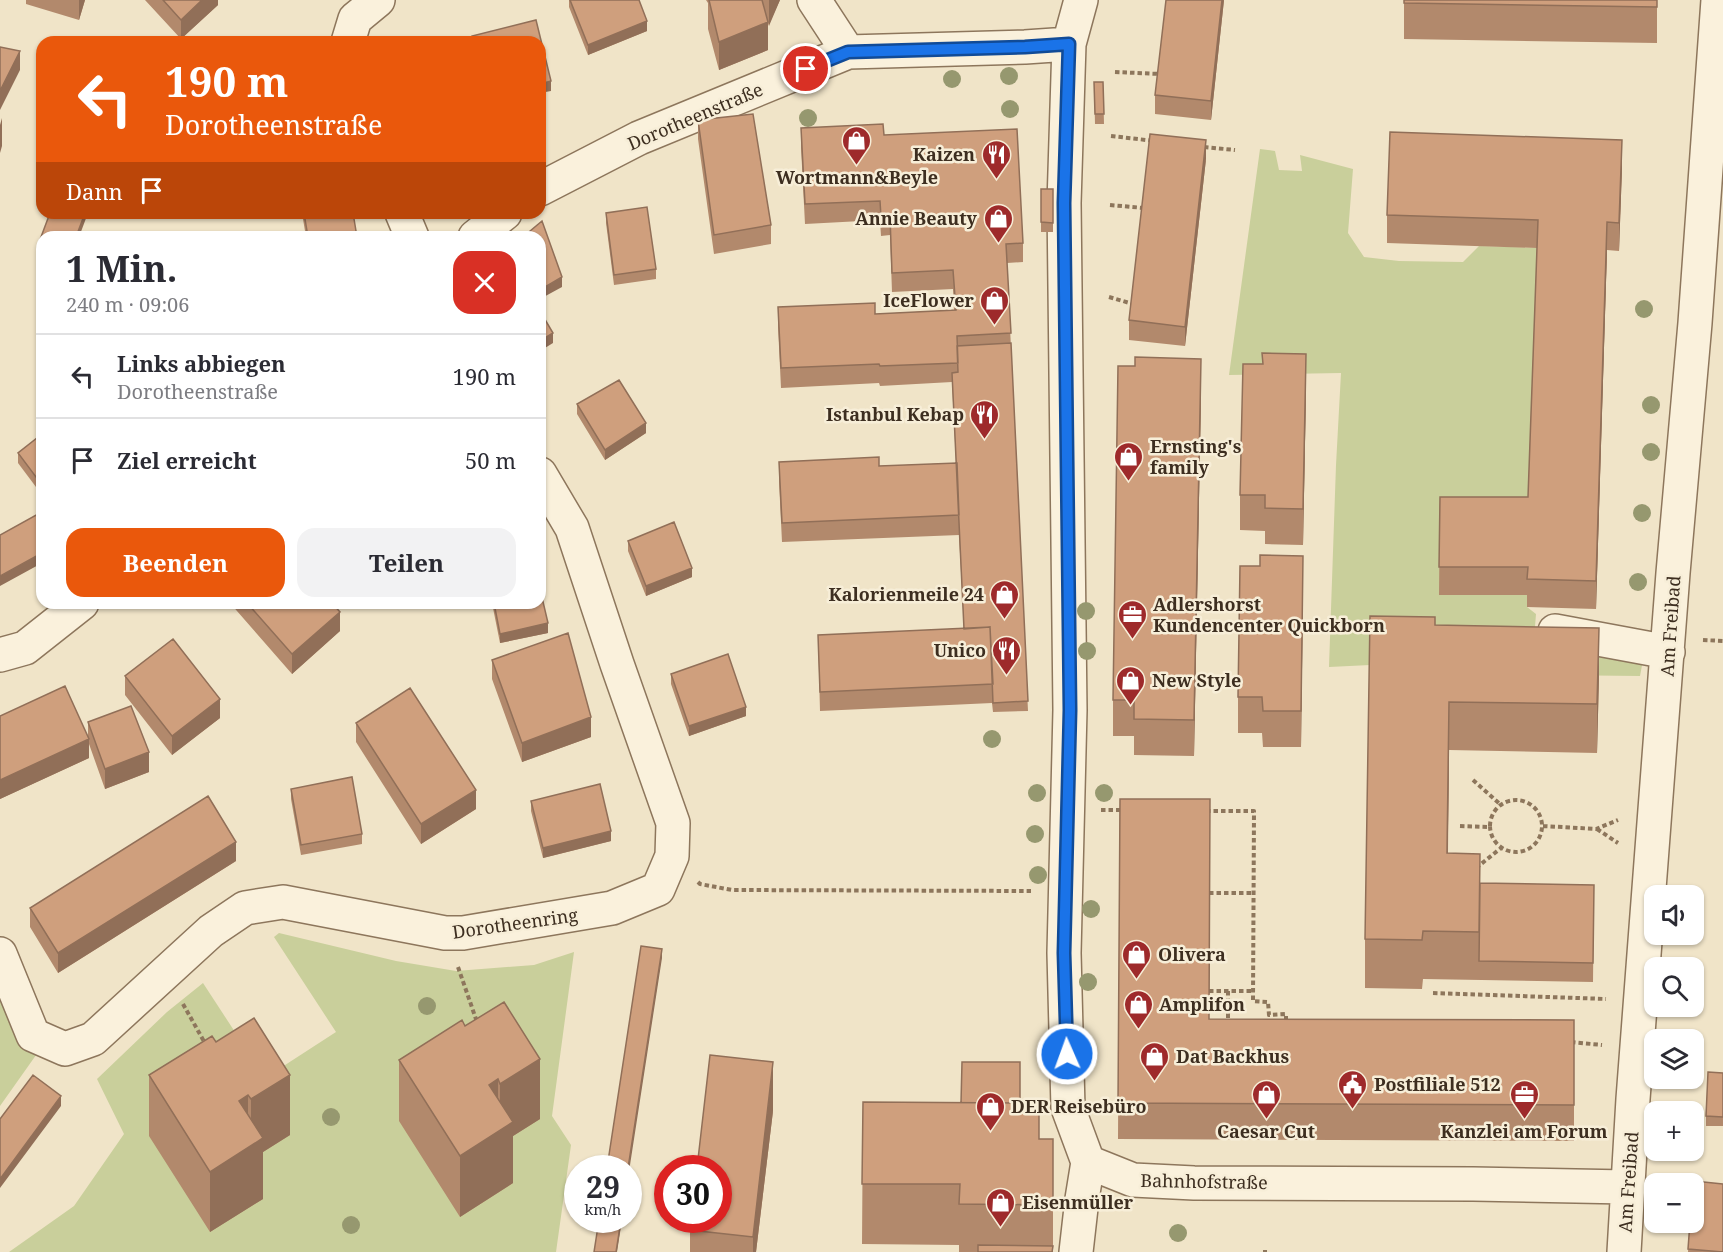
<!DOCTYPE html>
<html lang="de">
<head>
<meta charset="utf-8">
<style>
	:root { --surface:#fff; --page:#f2f2f3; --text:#2b2b33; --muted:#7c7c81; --line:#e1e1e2; --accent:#ea580c }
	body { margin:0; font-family:"Noto Serif",serif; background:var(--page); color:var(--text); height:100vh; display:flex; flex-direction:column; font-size:22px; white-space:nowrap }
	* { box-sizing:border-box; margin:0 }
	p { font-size:20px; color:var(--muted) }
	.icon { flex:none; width:33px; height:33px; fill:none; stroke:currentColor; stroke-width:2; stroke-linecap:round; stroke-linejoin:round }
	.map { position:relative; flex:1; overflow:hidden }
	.panel { position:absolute; left:36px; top:231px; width:510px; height:378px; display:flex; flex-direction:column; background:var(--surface); border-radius:18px; box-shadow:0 2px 4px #0004 }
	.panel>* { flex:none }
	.top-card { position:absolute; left:36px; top:36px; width:510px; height:183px; border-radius:18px; box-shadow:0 2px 4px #0004; background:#ea580c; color:#fff; overflow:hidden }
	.fabs { position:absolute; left:1644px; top:885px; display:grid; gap:12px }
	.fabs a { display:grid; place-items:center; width:60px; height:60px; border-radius:12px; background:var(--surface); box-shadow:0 2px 4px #0004; font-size:30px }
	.speed { position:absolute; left:564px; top:1155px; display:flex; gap:12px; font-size:30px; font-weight:700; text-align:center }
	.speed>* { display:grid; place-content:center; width:78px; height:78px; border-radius:50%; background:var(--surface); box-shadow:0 2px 4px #0004; line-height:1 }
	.speed small { font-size:15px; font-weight:400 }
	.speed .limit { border:9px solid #d22; background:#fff; color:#111 }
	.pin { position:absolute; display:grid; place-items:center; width:51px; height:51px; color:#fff; margin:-26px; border:3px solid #fff; border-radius:50%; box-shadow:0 2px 6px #0007 }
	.me { position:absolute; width:66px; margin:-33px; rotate:358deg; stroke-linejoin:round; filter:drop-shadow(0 0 4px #0008) }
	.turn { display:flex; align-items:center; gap:21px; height:126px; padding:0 30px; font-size:27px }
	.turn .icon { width:78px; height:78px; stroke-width:2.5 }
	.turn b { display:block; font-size:42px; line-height:51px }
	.then { display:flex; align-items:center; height:57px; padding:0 30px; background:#0003; gap:12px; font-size:22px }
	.round { display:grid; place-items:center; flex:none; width:63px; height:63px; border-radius:18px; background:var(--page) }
	.headline { display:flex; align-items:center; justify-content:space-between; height:102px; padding:0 30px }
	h1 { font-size:36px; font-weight:700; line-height:45px }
	.button { display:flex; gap:12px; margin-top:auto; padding:12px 30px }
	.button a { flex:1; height:69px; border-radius:18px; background:var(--accent); color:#fff; font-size:24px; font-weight:700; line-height:69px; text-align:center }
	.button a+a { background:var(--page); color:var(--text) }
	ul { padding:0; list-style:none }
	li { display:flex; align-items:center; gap:18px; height:84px; padding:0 30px; border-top:2px solid var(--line) }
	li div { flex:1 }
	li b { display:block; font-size:22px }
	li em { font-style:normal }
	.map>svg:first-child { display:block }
</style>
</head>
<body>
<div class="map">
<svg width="1723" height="1252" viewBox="0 0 1723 1252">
	<rect width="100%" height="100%" fill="#f0e4c8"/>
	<path fill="#c9cf9b" d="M1260,149L1275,151L1279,170L1302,171L1300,155L1353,169L1348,233L1364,257L1399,261L1463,262L1479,246L1538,248L1527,607L1536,614L1534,639L1643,660L1640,676L1435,674L1370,665L1329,667L1336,465L1341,373L1229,375Z
		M279,933L396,961L456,971L534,965L574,952L552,1116L571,1145L556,1252H9L74,1206L124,1134L97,1079L167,1012L203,983L265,1078L336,1032L274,937Z
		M0,954L46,1041L0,1106Z"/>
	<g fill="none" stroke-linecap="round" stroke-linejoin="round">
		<defs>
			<path id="minor" d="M814,0L848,52
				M1081,0L1069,44L1064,203L1070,710L1064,953L1068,1108L1088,1162L1133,1180L1194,1183L1473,1184L1627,1187
				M348,42L355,19L378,0
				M540,189L639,138L848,52L1025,47L1069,44
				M402,213L412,237
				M475,237L505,213
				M1555,631L1668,652
				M0,655L25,648L82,603
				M0,954L33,1035L65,1049L93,1039L211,931L245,908L283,902L445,933H463L612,908L658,889L672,856L673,823L617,664L572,528L540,474
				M1076,1252L1082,1199L1088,1162
				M1624,1252L1633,1099L1673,573L1695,323L1718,0"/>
		</defs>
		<use href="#minor" stroke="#8d765c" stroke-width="36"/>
		<path stroke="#8d765c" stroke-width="4" stroke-dasharray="4.5 3" stroke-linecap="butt" d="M1115,72L1160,74
			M1111,136L1155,141
			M1204,147L1235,150
			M1110,205L1144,208
			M1109,297L1133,304
			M1703,640L1723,641
			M1473,780L1501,805
			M1490 826a26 26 0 1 1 52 0a26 26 0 1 1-52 0Z
			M1101,810H1123
			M1206,811H1254L1253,1001L1268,1002L1269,1015L1286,1014V1024
			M1460,826L1490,827
			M1543,826L1596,829L1618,820
			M1597,829L1618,843
			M1476,868L1501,848
			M698,882L700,884L732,890L1031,891
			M1209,893H1253
			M458,967L477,1022
			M1209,991H1252
			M1228,991V1023
			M1433,993L1606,999
			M183,1004L206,1045
			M1571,1042L1602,1045
			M1265,1252V1250"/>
		<use href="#minor" stroke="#faf1dc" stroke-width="33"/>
	</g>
	<g fill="#96986f">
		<circle cx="1009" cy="76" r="9"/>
		<circle cx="952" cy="79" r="9"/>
		<circle cx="1010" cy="109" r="9"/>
		<circle cx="808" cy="118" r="9"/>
		<circle cx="1644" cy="309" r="9"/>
		<circle cx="1651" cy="405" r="9"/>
		<circle cx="1651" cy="452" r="9"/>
		<circle cx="1642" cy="513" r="9"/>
		<circle cx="1638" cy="582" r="9"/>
		<circle cx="1086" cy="611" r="9"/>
		<circle cx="1087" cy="651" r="9"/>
		<circle cx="992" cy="739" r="9"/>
		<circle cx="1037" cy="793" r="9"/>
		<circle cx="1104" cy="793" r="9"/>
		<circle cx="1035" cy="834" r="9"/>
		<circle cx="1038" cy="875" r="9"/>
		<circle cx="1091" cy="909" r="9"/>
		<circle cx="1088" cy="982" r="9"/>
		<circle cx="427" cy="1006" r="9"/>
		<circle cx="1088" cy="1057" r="9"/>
		<circle cx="331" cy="1117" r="9"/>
		<circle cx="351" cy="1225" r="9"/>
		<circle cx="1178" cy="1233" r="9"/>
	</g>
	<path fill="#b2896c" d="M26,0H85L79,20L26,4Z
		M145,0H218V5L181,39Z
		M569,0H639L647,31L588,55L569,7Z
		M706,0H780L768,26V50L719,70L708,29V3Z
		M1224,0L1211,120L1155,114V95Z
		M1404,0H1657V43L1404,39Z
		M1094,82H1103L1104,124H1095Z
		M698,120L771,225V244L714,254L698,139Z
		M801,128L884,135L1023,243V262L1007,263L1028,711L993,712L992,703L820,711L818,635L964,629L959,535L782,542L779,481V462L879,466L956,463L952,382L880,386L879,383L781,388L778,326V307L875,314L954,310L953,289L892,292L890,235L881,236L880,220L805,224L801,147Z
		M1206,159L1185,346L1129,340V320Z
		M1622,168L1619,251L1607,250L1596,609L1527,607V595H1439L1440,497H1528L1537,248L1387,243V215Z
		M1041,189H1053V232H1041Z
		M302,213H353L357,237H306Z
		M606,213L656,269V279L614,285L606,223Z
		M42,237V256L38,255V245Z
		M1306,390L1303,545L1265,544V531L1240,530V495Z
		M1201,395L1194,756L1134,755V736H1113V700Z
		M577,404L646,433L605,460L577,414Z
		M42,434V495L18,463V453Z
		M628,541L692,577L646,596L628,551Z
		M1303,592L1301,747H1263L1262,733H1238V697Z
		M230,603H332L340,631L292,674Z
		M492,603H540L548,633L500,643Z
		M1435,625L1599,676L1597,753L1449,750L1448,853L1480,883L1594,885L1593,982L1423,979L1422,989L1365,988V939Z
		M492,660L591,737L522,762L492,679Z
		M671,674L746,716L689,736L671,684Z
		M125,676L220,718L172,755L125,695Z
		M0,716L88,737V722L149,772L105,789L89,744V758L0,799Z
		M356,723L476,809L421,844L356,742Z
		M291,789L362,834V844L301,855L291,799Z
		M1120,799L1209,1019L1574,1020V1141L1118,1139Z
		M531,801L611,841L543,858L531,811Z
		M236,861L58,973L30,927V908Z
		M465,1026L540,1119L513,1136V1183L460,1217L399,1121V1060Z
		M216,1042L290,1135L263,1152V1199L210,1232L149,1136V1075Z
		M1723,1073V1126H1706V1116Z
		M863,1102L1020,1103L1039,1139H1053V1252H959V1245L862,1244Z
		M773,1111L756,1252H690V1230Z
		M1690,1222L1723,1252H1688Z"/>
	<path fill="#916f58" d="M79,0H85L79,20Z
		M202,0H218V5L181,39V20Z
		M769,0H780L769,26Z
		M1222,0H1224L1211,120V101Z
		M647,21V31L588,55V45Z
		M768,22V50L719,70V42Z
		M20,51V70L0,110V91Z
		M551,81V91L540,93V84Z
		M2,118V146L0,153V125Z
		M1206,140V159L1185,346V327Z
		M1622,140V168L1619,251V223Z
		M85,213H88L79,237H76Z
		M1607,222V250L1596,609V581Z
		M562,277V287L540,299V290Z
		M553,333V343L540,351V341Z
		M1306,354V390L1303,545V509Z
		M1201,359V395L1194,756V720Z
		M646,423V433L605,460V450Z
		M42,553V563L0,586V576Z
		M1303,556V592L1301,747V711Z
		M692,568V577L646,596V586Z
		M340,612V631L292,674V654Z
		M548,623V633L500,643V634Z
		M1599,628V676L1597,753V704Z
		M220,699V718L172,755V736Z
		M1449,702V750L1447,902V853Z
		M746,707V716L689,736V726Z
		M591,717V737L522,762V743Z
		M89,739V758L0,799V780Z
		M149,752V772L105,789V769Z
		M476,790V809L421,844V824Z
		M611,831V841L543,858V848Z
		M236,842V861L58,973V953Z
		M662,949V958L628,1178V1168Z
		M540,1059V1119L513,1136V1183L460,1217V1156L489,1085L498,1079V1132L500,1131V1084Z
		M773,1062V1111L756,1252H753V1237Z
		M290,1075V1135L263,1152V1199L210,1232V1172L239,1101L248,1095V1148L251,1146V1099Z
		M61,1096V1106L0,1188V1179Z
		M621,1220H622L617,1252H616Z"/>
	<path fill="#cf9f7d" stroke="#916f58" stroke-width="1.5" d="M163,0H202L181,20Z
		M570,0H639L647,21L588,45Z
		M709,0H762L768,22L719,42Z
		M1166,0H1222L1211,101L1155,95Z
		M1404,0H1657V7L1404,3Z
		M536,20L551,81L540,84V42H473L472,36Z
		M0,47L20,51L0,91Z
		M1094,82H1103L1104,114H1095Z
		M753,114L771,225L714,235L698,120Z
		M883,124L884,135L1017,129L1023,243L1006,244L1011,333L957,336L958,363L880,366L879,364L781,368L778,307L875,303V314L956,310L953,270L892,273L890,216L881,217L880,201L805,204L801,128Z
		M1390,132L1622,140L1619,223L1607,222L1596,581L1527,579L1528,567H1439L1440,497H1528L1538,220L1387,215Z
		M1150,134L1206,140L1185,327L1129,320Z
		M1041,189H1053V223L1041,222Z
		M647,207L656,269L614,275L606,213Z
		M50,213H85L76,237H42V246L38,245Z
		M304,213H353L357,237H308Z
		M542,221L562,277L540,290V237H523Z
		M540,311L553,333L540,341Z
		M1011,343L1028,701L993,703L990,627L964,629L952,373L958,372L957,346Z
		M1262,353L1306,354L1303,509L1265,508V495H1240L1243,364H1263Z
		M1135,357L1201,359L1194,720L1134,719V700H1113L1118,366H1135Z
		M619,380L646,423L605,450L577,404Z
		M42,434V485L18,453Z
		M879,457V466L957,463L959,515L782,523L779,462Z
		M38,514L42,521V553L0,576V535Z
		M674,522L692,568L646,586L628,541Z
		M1260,555L1303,556L1301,711H1263L1262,697H1238L1240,566H1260Z
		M540,589L548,623L500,634L494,603H540Z
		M247,603H332L340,612L292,654Z
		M1370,616L1435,617V625L1599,628L1597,704L1449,702L1447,853L1480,854L1479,932L1423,931L1422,940L1365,939Z
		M990,627L993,684L820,692L818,635Z
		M568,633L591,717L522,743L492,660Z
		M173,639L220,699L172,736L125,676Z
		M728,654L746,707L689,726L671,674Z
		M65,686L89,739L0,780V716Z
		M410,688L476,790L421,824L356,723Z
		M131,706L149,752L105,769L88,722Z
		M352,777L362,834L301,845L291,789Z
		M600,784L611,831L543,848L531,801Z
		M208,796L236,842L58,953L30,908Z
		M1120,799H1210L1209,1019L1574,1020V1105L1118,1103Z
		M1480,883L1594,885L1593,963L1479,961Z
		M641,946L662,949L628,1168H607Z
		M504,1002L540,1059L500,1084L498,1079L489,1085L513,1122L460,1156L399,1060L462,1020L465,1026Z
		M254,1018L290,1075L251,1099L248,1095L239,1101L263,1138L210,1172L149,1075L212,1036L216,1042Z
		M710,1055L773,1062L753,1237L690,1230L691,1220H718V1168H697Z
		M962,1062H1020V1103H961Z
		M1708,1072L1723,1073V1117L1706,1116Z
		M33,1075L61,1096L0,1179V1119Z
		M863,1102L1039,1103V1139H1053V1205L959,1204L960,1184H862Z
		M1694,1181L1723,1184V1252L1688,1249L1690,1222H1694Z
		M599,1220H621L616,1252H594Z
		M978,1245L1053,1246L1052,1252H978Z"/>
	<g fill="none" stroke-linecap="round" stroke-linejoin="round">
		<defs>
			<path id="route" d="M806,69L848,52L1025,47L1069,44L1064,203L1070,710L1064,953L1067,1054"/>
		</defs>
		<use href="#route" stroke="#114b97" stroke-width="15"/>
		<use href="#route" stroke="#1a73e8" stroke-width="10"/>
	</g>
	<defs>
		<symbol id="shop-pin" viewBox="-11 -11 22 30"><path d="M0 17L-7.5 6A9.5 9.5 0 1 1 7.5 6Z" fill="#9e2a2b" stroke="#f7eed8"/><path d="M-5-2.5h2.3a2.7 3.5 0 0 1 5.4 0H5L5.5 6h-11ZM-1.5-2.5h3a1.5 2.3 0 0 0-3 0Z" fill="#fff"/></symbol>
		<symbol id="restaurant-pin" viewBox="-11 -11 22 30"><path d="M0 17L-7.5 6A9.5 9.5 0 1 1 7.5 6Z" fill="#9e2a2b" stroke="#f7eed8"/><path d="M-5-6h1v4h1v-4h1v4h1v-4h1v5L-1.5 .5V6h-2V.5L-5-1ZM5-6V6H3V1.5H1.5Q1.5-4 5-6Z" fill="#fff"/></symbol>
		<symbol id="office-pin" viewBox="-11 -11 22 30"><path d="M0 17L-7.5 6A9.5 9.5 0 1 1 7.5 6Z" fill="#9e2a2b" stroke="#f7eed8"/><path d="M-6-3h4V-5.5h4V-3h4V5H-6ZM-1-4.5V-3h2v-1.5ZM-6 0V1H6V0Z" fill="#fff"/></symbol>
		<symbol id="civic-pin" viewBox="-11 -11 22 30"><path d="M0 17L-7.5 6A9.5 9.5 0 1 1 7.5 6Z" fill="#9e2a2b" stroke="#f7eed8"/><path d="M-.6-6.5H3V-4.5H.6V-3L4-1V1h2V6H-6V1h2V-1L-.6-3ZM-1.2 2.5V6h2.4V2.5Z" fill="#fff"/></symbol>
	</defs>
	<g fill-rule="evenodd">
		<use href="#shop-pin" x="840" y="124" width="33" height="45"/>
		<use href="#restaurant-pin" x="980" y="138" width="33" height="45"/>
		<use href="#shop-pin" x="982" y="202" width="33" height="45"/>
		<use href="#shop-pin" x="978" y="284" width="33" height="45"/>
		<use href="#restaurant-pin" x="968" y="398" width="33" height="45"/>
		<use href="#shop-pin" x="1112" y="440" width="33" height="45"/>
		<use href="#shop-pin" x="988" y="578" width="33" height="45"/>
		<use href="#office-pin" x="1116" y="598" width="33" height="45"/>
		<use href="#restaurant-pin" x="990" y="634" width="33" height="45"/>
		<use href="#shop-pin" x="1114" y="664" width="33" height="45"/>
		<use href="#shop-pin" x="1120" y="938" width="33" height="45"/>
		<use href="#shop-pin" x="1122" y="988" width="33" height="45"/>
		<use href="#shop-pin" x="1138" y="1040" width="33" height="45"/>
		<use href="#civic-pin" x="1336" y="1068" width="33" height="45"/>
		<use href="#shop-pin" x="1250" y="1078" width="33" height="45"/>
		<use href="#office-pin" x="1508" y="1078" width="33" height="45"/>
		<use href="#shop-pin" x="974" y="1090" width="33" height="45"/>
		<use href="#shop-pin" x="984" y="1186" width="33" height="45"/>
	</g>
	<g text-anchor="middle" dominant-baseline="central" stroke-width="5" stroke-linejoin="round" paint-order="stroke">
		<g font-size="18" fill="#3d2e20" stroke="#f7eed8">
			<text transform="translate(695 116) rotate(-23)">Dorotheenstraße</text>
			<text transform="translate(1670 626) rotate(-86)">Am Freibad</text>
			<text transform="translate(515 923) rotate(-8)">Dorotheenring</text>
			<text transform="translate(1204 1181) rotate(1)">Bahnhofstraße</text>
			<text transform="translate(1628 1182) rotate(-86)">Am Freibad</text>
		</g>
		<g font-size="18" font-weight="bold" fill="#3d2e20" stroke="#f7eed8" text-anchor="start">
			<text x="975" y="154" text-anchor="end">Kaizen</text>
			<text x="857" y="177" text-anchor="middle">Wortmann&amp;Beyle</text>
			<text x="977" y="218" text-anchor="end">Annie Beauty</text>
			<text x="974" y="300" text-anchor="end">IceFlower</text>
			<text x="964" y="414" text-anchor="end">Istanbul Kebap</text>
			<text x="1150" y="446">Ernsting's<tspan x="1150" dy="21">family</tspan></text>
			<text x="984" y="594" text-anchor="end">Kalorienmeile 24</text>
			<text x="1153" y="604">Adlershorst<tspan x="1153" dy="21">Kundencenter Quickborn</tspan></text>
			<text x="986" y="650" text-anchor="end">Unico</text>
			<text x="1152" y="680">New Style</text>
			<text x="1158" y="954">Olivera</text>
			<text x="1159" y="1004">Amplifon</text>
			<text x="1176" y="1056">Dat Backhus</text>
			<text x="1374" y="1084">Postfiliale 512</text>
			<text x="1011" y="1106">DER Reisebüro</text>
			<text x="1266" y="1131" text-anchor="middle">Caesar Cut</text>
			<text x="1524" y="1131" text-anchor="middle">Kanzlei am Forum</text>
			<text x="1022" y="1202">Eisenmüller</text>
		</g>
	</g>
</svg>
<div class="fabs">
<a><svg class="icon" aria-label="sound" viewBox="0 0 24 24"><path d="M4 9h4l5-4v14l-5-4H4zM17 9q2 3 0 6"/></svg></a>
<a><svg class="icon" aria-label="search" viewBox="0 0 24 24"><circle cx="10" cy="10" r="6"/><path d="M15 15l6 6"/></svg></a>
<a><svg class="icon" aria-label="layers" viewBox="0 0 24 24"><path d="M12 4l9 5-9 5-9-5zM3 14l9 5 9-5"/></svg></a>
<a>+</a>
<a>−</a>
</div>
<div class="speed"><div>29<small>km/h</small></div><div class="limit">30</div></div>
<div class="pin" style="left:806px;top:69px;background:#d93025"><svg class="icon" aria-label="arrive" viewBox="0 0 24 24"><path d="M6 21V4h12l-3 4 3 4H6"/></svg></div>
<svg class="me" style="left:1067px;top:1054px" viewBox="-20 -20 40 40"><circle r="17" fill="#1a73e8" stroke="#fff" stroke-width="3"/><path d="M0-11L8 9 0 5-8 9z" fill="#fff"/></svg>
<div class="top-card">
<div class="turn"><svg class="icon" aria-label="left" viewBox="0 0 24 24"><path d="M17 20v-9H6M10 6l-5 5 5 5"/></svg><div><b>190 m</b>Dorotheenstraße</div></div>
<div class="then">Dann<svg class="icon" aria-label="arrive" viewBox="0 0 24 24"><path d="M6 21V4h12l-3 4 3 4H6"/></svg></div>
</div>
<section class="panel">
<div class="headline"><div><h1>1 Min.</h1><p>240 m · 09:06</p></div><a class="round" style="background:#d93025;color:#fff"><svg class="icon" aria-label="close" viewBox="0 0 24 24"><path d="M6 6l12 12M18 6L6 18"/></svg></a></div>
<ul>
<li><svg class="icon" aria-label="left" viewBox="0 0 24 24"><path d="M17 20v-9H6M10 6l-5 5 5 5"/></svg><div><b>Links abbiegen</b><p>Dorotheenstraße</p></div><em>190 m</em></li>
<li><svg class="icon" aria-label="arrive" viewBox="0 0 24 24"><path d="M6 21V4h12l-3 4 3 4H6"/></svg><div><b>Ziel erreicht</b></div><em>50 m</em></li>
</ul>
<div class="button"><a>Beenden</a><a>Teilen</a></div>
</section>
</div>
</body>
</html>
